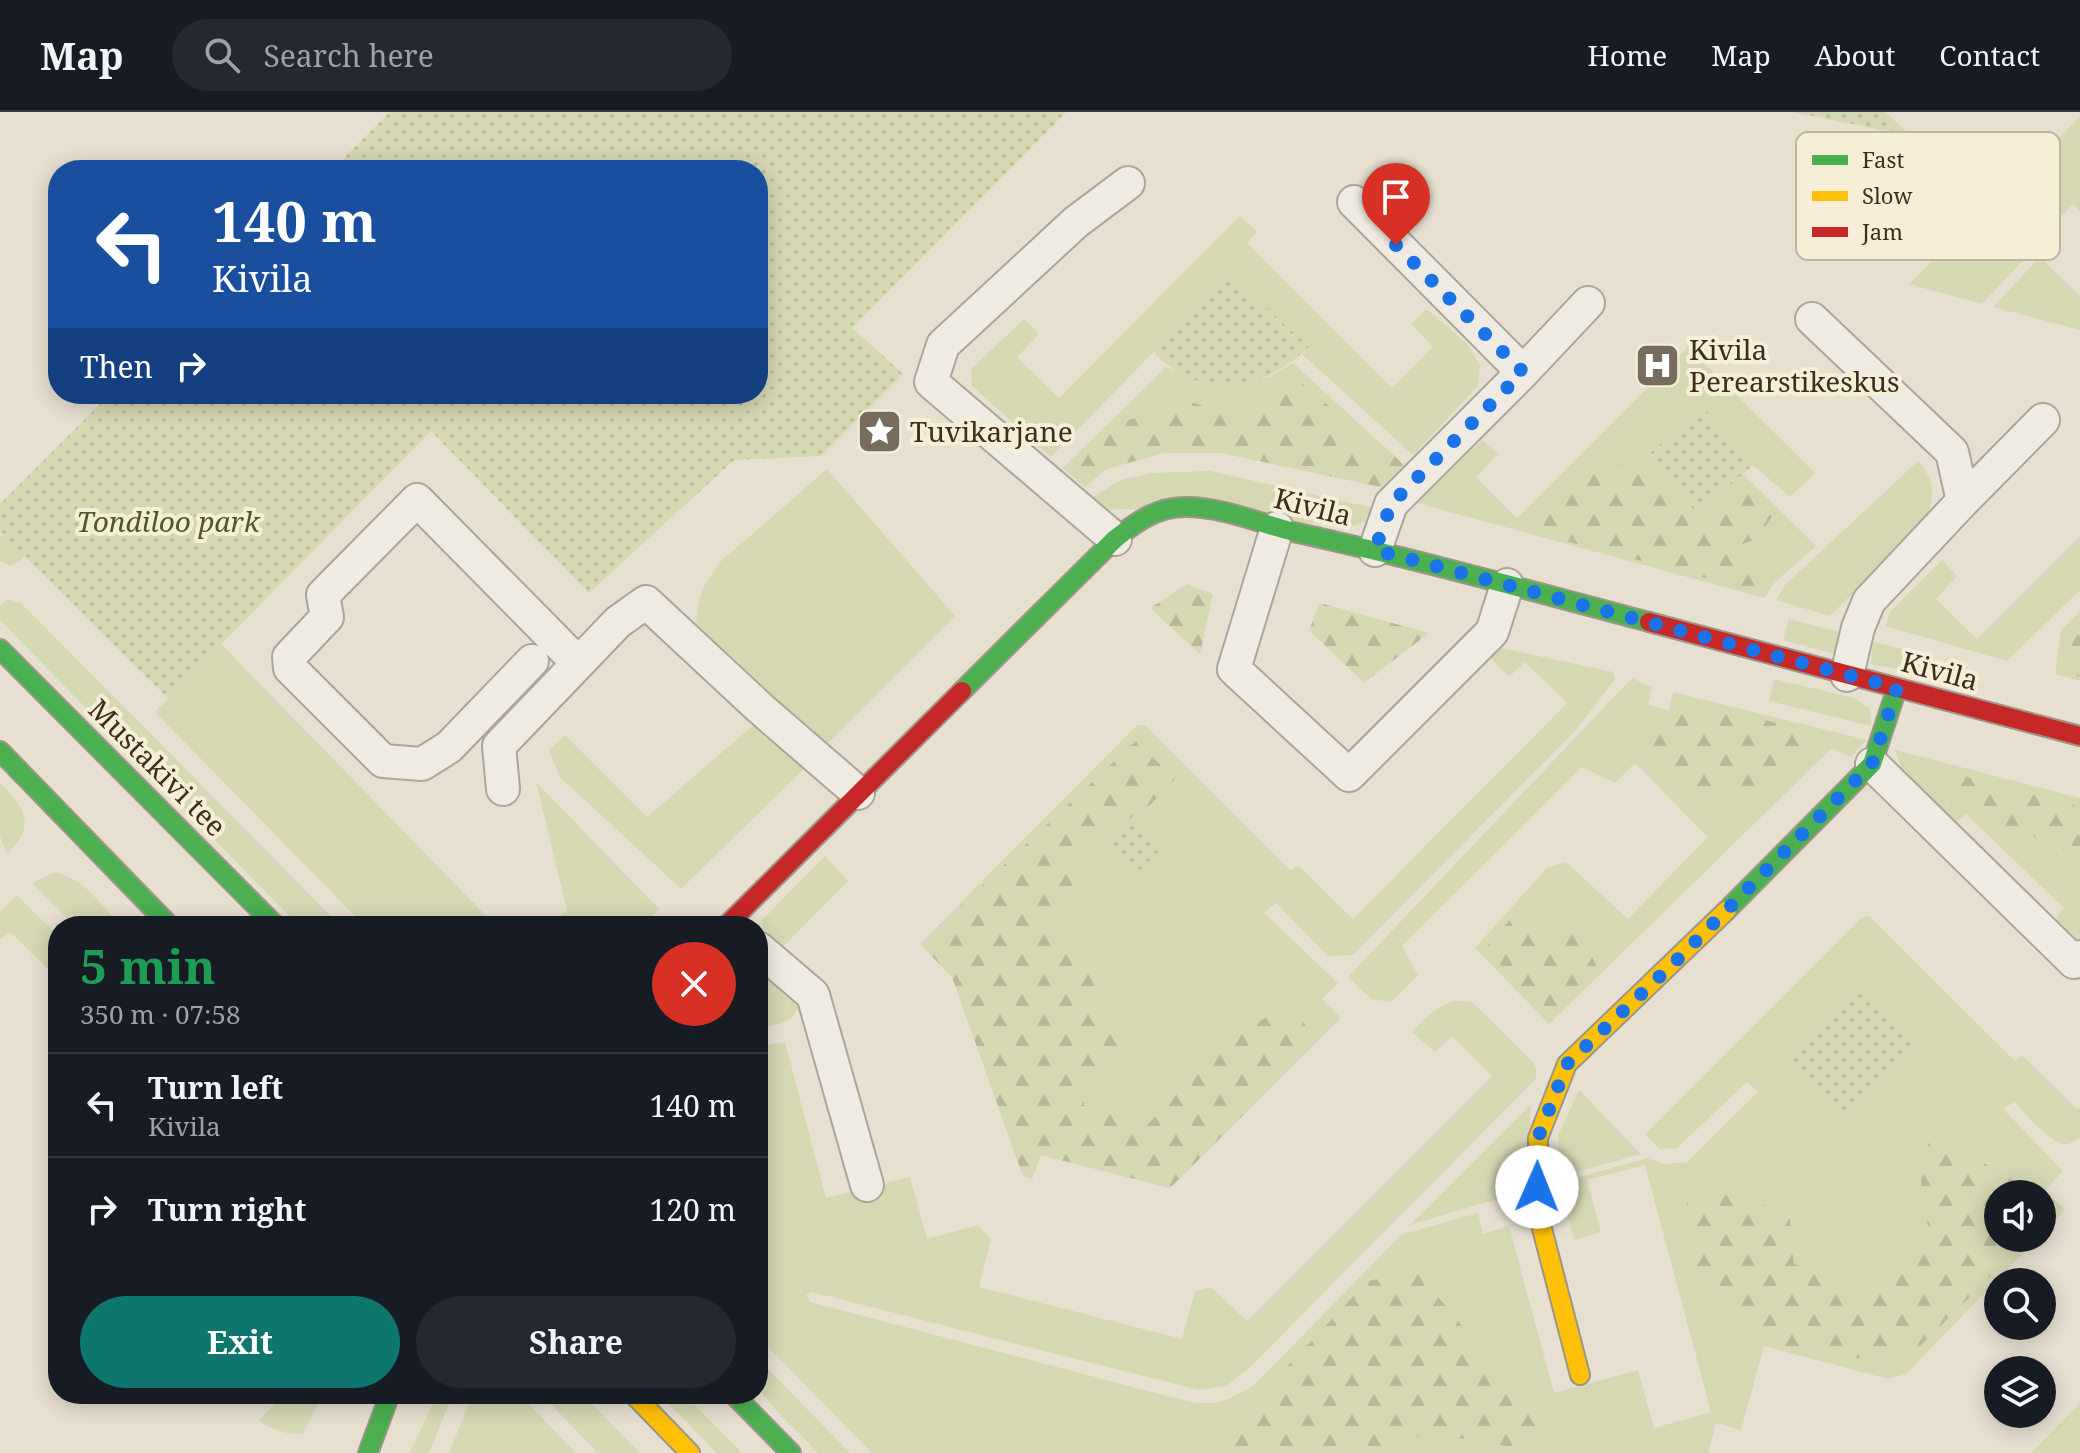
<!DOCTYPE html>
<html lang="en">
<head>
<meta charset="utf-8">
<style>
	:root { --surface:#171b24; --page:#242831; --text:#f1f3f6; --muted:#9ea1a6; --line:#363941; --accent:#0f766e }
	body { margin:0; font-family:"Noto Serif",serif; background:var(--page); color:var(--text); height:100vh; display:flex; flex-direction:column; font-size:30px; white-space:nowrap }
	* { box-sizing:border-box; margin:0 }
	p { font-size:26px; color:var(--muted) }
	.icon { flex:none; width:44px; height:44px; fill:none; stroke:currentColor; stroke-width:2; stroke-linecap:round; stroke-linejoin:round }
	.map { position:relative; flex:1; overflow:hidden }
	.panel { position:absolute; left:48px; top:804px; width:720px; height:488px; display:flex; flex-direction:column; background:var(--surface); border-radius:32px; box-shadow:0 4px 20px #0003 }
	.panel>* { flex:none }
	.guide { position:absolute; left:48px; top:48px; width:720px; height:244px; border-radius:32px; box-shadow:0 4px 20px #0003; background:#1a4fa0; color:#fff; overflow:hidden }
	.buttons { position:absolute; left:1984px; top:1068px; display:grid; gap:16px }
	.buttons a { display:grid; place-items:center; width:72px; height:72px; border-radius:50%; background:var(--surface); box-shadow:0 4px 20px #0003; font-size:40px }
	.pin { position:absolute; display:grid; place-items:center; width:68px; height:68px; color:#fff; margin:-82px -34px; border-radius:50% 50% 50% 0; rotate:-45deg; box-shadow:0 0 8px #0007 }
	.pin .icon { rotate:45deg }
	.me { position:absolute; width:88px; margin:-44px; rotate:1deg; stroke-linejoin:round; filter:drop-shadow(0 0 6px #0008) }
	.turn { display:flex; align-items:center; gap:28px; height:168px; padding:0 32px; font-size:36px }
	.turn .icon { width:104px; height:104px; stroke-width:2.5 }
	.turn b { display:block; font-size:56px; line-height:68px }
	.then { display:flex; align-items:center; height:76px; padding:0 32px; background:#0003; gap:16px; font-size:30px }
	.round { display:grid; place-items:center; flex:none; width:84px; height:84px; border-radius:42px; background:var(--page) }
	.head { display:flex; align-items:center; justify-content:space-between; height:136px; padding:0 32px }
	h1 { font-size:48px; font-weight:700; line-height:60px; color:#1e9e55 }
	.primary-button { display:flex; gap:16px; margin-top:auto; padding:16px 32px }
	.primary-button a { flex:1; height:92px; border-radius:48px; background:var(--accent); color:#fff; font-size:32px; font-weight:700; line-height:92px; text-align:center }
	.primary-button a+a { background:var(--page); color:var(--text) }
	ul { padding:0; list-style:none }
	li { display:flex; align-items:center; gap:24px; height:104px; padding:0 32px; border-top:2px solid var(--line) }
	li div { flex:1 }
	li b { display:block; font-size:30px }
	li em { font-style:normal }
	header { display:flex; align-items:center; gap:48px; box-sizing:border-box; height:112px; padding:0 40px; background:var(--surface); border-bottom:2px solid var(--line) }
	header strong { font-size:38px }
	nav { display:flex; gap:44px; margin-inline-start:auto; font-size:28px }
	.search { width:560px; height:72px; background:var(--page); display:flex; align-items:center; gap:20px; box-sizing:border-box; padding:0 28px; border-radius:44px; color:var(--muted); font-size:30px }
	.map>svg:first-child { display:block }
</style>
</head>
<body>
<header>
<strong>Map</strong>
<div class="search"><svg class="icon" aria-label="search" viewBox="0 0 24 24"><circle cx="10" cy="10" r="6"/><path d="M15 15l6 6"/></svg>Search here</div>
<nav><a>Home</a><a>Map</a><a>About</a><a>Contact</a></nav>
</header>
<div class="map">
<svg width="2080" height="1341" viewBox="0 0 2080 1341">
	<defs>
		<pattern id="forest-firs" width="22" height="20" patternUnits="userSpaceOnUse" patternTransform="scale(2)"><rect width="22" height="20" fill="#d6d7b3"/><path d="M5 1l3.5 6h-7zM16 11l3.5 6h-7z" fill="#b9b99a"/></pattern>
		<pattern id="park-dots" width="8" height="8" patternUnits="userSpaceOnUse" patternTransform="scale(2)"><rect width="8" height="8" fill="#d6d7b3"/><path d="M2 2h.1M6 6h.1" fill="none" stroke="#b9b99a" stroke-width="1.8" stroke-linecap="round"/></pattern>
	</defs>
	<rect width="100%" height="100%" fill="#e7e0d1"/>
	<path fill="#d6d7b3" d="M2080,5V99L2073,92L2032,135L2031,140L1982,192L1909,172Z
		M1240,104L1257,120L1247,131L1392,276L1433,235L1411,212L1427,197L1467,232L1480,253L1478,274L1413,343L1302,242L1309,236L1230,162L1051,345L972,274L971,257L1024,207L1039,222L1017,245L1059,286Z
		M2040,145L2080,184V218L1993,195Z
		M1699,224L1716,241L1705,252L1815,361L1790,385L1753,353L1704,296L1697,401L1743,362L1816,434L1776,469L1764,486L1417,391L1482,328L1498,342L1476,365L1517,406Z
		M1293,251L1404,353L1381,375L1221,341H1164L1106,357L1085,375L1063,356L1166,255L1204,271L1269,265Z
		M1918,349C1936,370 1934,381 1927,407L1830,504L1776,488L1785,473Z
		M827,357L955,504L824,635L694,533L698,492L705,472L720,450Z
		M1210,359L1373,396L1367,409L1352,414L1123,397L1107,398L1093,385L1121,368L1152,361Z
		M0,424L38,430L18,451L10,454L0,449Z
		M2080,424V478L2007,549L1886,514L1890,500L1942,448L1957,464L1936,487L1977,527Z
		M7,487L21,491L34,504L341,814H299L0,508V494Z
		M2080,499V569L2055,562L2061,518Z
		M1789,507L1846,522L1834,542L1783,528Z
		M1873,530L1919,541L1927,562L1871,552Z
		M221,532L496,814H365L155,600Z
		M1501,536L1613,560L1615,567L1576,618L1353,843L1328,844L1276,791L1264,801L1338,871L1322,887L1341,906L1170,1076L1041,1043L1032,1067L1023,1064L952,865L920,832L1137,613H1145L1291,759L1298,753L1353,807L1567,591L1525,550L1509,565L1490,546Z
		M1632,566L1652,575L1648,593L1669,598L1673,580L1867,628L1851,645L1832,636L1549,912L1475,836L1547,756L1566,750L1628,807L1708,725L1635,651L1615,671L1582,655L1402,834L1418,863L1391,890L1371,887L1348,865Z
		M1774,567L1854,586L1870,597L1871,614L1769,589Z
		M755,612L806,655L681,777L560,665L549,638L565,623L647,705Z
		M1895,638L2080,686V828L2064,824L2050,813L2064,796L1966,702L1951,715L1912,686Z
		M536,670L659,797L643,814H549L567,798Z
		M0,671C25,696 37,713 7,742L0,724Z
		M825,744L848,769L783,835L763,816L761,809Z
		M53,761C81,762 103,795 121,814H75L32,771Z
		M17,783L58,824V867L10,820L0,828V800Z
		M1869,804L2015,949L2022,943L2077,997L2080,995V1025C2076,1027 2073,1030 2069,1032C2053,1036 2025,1000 2014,990L2003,997L2063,1059L2045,1078L2065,1098L2042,1122V1082H1998V1126H2038L1906,1262L1888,1267L1764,1234L1741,1318L1716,1311L1708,1341H872L758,1225V935L785,930L826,1086L910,1065L927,1127L978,1113L991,1127L979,1175L1182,1227L1195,1179L1211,1175L1247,1209L1492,964L1452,924L1435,940L1412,920C1429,902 1446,883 1473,891L1533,950L1536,956V967L1246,1259L1227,1273L1199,1278L812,1180L806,1183L810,1190L1182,1288C1218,1295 1222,1291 1253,1274L1401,1123L1478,1101L1483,1122L1509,1114L1554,1281L1638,1258L1654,1316L1711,1300L1645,1053L1587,1068L1601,1120L1574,1128L1559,1071L1647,1046L1664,1052L1687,1050L1758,980L1747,970L1677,1036L1659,1037L1645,1022L1862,805Z
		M771,866L799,892C794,912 776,912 758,917V879Z
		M1579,978L1641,1042L1558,1065V1024Z
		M1531,992L1527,1078L1410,1113Z
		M758,1247L850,1341H818L773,1295L758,1276Z
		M284,1282H323L303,1322C286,1322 271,1319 259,1308Z
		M437,1282H453L429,1341H410Z
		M473,1282H519L576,1341H449Z
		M541,1282H582L640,1341H598Z
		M659,1282H684L742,1341H717Z
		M2080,1291V1341H2031Z"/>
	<path fill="url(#forest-firs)" d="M1290,262L1340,303L1353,338L1384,334L1404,353L1381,375L1221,341H1164L1106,357L1085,375L1063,356L1104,316L1188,289L1236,305Z
		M1638,351L1669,376L1694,408L1737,375L1774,401L1758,426L1730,437L1771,465L1759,480L1539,422L1531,412L1569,361Z
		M1187,472L1213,482L1200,542L1150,496Z
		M1320,491L1429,521L1364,571L1309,518Z
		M2080,509V565L2062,560L2068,519Z
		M1687,596L1750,604L1820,622L1809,652L1774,668L1709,688L1665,665L1644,626Z
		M1136,629L1175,667L1150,693L1092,731L1055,811L1089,853L1098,888L1120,917L1116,945L1081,962L1084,993L1150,1010L1234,921L1290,894L1318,929L1170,1076L1041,1043L1032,1067L1023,1064L952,865L920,832Z
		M1963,664L2080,695V755L2064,750L2026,718L2008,733L1984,710L1951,694Z
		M1514,803L1538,816L1582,819L1596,854L1564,893L1543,896L1485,837Z
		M1933,1021L2014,1069L2017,1082H1998V1126H2023L1983,1172L1912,1242L1845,1247L1756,1227L1696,1175L1685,1072L1789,1100L1794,1152L1868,1181L1928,1114L1919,1055Z
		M1417,1159L1538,1307L1542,1340L1428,1321L1365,1341H1236L1230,1324L1281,1261L1368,1169Z"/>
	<path fill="url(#park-dots)" d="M390,0H1066L852,216L903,262L821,344L734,348L589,481L431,319L168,586L0,420V392L110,282H758V58H332Z
		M1793,0H1885L1911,24Z
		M1230,162L1309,235C1262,280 1199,290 1153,239Z
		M1704,296L1753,353L1697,402L1649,342Z
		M1134,706L1163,735L1134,764L1105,735Z
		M1859,881L1912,931L1844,1000L1787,945Z"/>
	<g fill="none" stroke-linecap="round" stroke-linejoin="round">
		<defs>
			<path id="street" d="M1354,90L1523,260
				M1812,207L1952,340L1963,389
				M1277,416L1234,557L1349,663L1492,520L1507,473
				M1115,427L931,270L943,233L1076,110L1128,71
				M1375,438L1391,392L1523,260L1588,191
				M532,549L449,635L422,652L383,649L290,556L289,545L327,505L323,483L417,388L578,551
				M1847,563L1858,516L1869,489L1963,389L2043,308
				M1872,652L2074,850L2080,845
				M503,677L499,634L618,510L646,490L760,596L858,681
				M758,836L813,883L867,1073"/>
			<path id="fast" d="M0,537L276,814
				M962,579L1115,427C1136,410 1157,395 1185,395C1225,395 1260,412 1298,421C1416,447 1532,479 1649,510
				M0,639L170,814
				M1727,798L1872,652L1897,576
				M733,1282L791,1341
				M368,1341L390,1282"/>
			<path id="slow" d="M1580,1263L1538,1101V1026L1567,952L1727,798
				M633,1282L690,1341"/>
			<path id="jam" d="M1649,510L2080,624
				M726,814L962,579"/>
		</defs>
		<use href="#street" stroke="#ada599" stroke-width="36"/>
		<use href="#fast" stroke="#9c958a" stroke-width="22"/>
		<use href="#slow" stroke="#9c958a" stroke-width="22"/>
		<use href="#jam" stroke="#9c958a" stroke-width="22"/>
		<use href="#street" stroke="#efebe3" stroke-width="32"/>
		<use href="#fast" stroke="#4caf50" stroke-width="18"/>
		<use href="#slow" stroke="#ffc107" stroke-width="18"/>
		<use href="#jam" stroke="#c62828" stroke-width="18"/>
	</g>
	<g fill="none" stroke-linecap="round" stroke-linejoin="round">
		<path stroke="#1a73e8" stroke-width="14" stroke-dasharray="0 25.2" d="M1396,133L1523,260L1391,392L1375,438L1897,576L1872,652L1675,850L1567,952L1538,1026L1537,1075"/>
	</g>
	<defs>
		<symbol id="hospital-square" viewBox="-11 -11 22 22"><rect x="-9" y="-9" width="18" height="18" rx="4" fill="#786c5e" stroke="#f7eed8"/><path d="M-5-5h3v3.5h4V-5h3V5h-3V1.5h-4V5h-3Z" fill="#fff"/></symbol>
		<symbol id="sight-square" viewBox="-11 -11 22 22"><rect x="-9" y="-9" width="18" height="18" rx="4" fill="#786c5e" stroke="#f7eed8"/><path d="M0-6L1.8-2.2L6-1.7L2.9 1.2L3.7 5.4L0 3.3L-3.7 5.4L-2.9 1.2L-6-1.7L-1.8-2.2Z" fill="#fff"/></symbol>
	</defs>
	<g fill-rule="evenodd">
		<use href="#hospital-square" x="1632" y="228" width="51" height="51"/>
		<use href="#sight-square" x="854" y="294" width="51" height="51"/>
	</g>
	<g text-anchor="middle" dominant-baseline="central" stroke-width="8" stroke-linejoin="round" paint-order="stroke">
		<g font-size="28" fill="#3d2e20" stroke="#f7eed8" text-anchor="start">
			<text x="1689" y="237">Kivila<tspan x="1689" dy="32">Perearstikeskus</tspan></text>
			<text x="910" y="319">Tuvikarjane</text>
		</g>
		<g font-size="28" fill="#3d2e20" stroke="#f7eed8">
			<text transform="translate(1313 394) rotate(14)">Kivila</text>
			<text transform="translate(1940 558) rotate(15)">Kivila</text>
			<text transform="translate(158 655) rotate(45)">Mustakivi tee</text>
		</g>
		<g font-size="28" font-style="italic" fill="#4d5a26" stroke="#f7eed8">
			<text x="168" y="409">Tondiloo park</text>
		</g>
	</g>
	<rect x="1796" y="20" width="264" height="128" rx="12" fill="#f7eed8" stroke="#bfb4a1" stroke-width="2"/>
	<rect x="1812" y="43" width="36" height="10" fill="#4caf50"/>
	<rect x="1812" y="79" width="36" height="10" fill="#ffc107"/>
	<rect x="1812" y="115" width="36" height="10" fill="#c62828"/>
	<g font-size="22" fill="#3d2e20">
		<text x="1862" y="56">Fast</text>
		<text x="1862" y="92">Slow</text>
		<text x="1862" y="128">Jam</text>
	</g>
</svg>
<div class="buttons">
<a><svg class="icon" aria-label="sound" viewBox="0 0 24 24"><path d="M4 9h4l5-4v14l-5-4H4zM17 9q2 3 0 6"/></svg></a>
<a><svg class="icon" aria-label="search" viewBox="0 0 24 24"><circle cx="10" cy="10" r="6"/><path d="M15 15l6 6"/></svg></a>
<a><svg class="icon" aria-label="layers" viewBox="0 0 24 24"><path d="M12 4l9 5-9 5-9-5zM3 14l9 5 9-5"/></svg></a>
</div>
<div class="pin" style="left:1396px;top:133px;background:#d93025"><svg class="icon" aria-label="arrive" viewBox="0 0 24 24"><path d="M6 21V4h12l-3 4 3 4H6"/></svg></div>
<svg class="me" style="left:1537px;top:1075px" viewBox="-20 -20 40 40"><circle r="19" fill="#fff"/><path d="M0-13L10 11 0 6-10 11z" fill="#1a73e8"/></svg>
<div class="guide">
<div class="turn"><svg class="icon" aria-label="left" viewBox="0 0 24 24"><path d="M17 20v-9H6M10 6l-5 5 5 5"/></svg><div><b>140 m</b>Kivila</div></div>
<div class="then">Then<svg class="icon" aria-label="right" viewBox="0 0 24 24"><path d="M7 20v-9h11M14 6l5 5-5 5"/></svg></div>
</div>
<section class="panel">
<div class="head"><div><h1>5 min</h1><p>350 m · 07:58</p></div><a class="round" style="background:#d93025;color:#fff"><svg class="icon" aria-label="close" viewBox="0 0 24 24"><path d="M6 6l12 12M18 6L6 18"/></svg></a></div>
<ul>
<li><svg class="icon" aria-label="left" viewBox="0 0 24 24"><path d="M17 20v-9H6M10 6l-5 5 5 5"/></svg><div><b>Turn left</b><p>Kivila</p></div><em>140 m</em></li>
<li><svg class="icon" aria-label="right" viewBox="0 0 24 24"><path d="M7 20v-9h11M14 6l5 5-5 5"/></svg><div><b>Turn right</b></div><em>120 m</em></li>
</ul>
<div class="primary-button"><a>Exit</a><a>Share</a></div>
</section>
</div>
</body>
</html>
